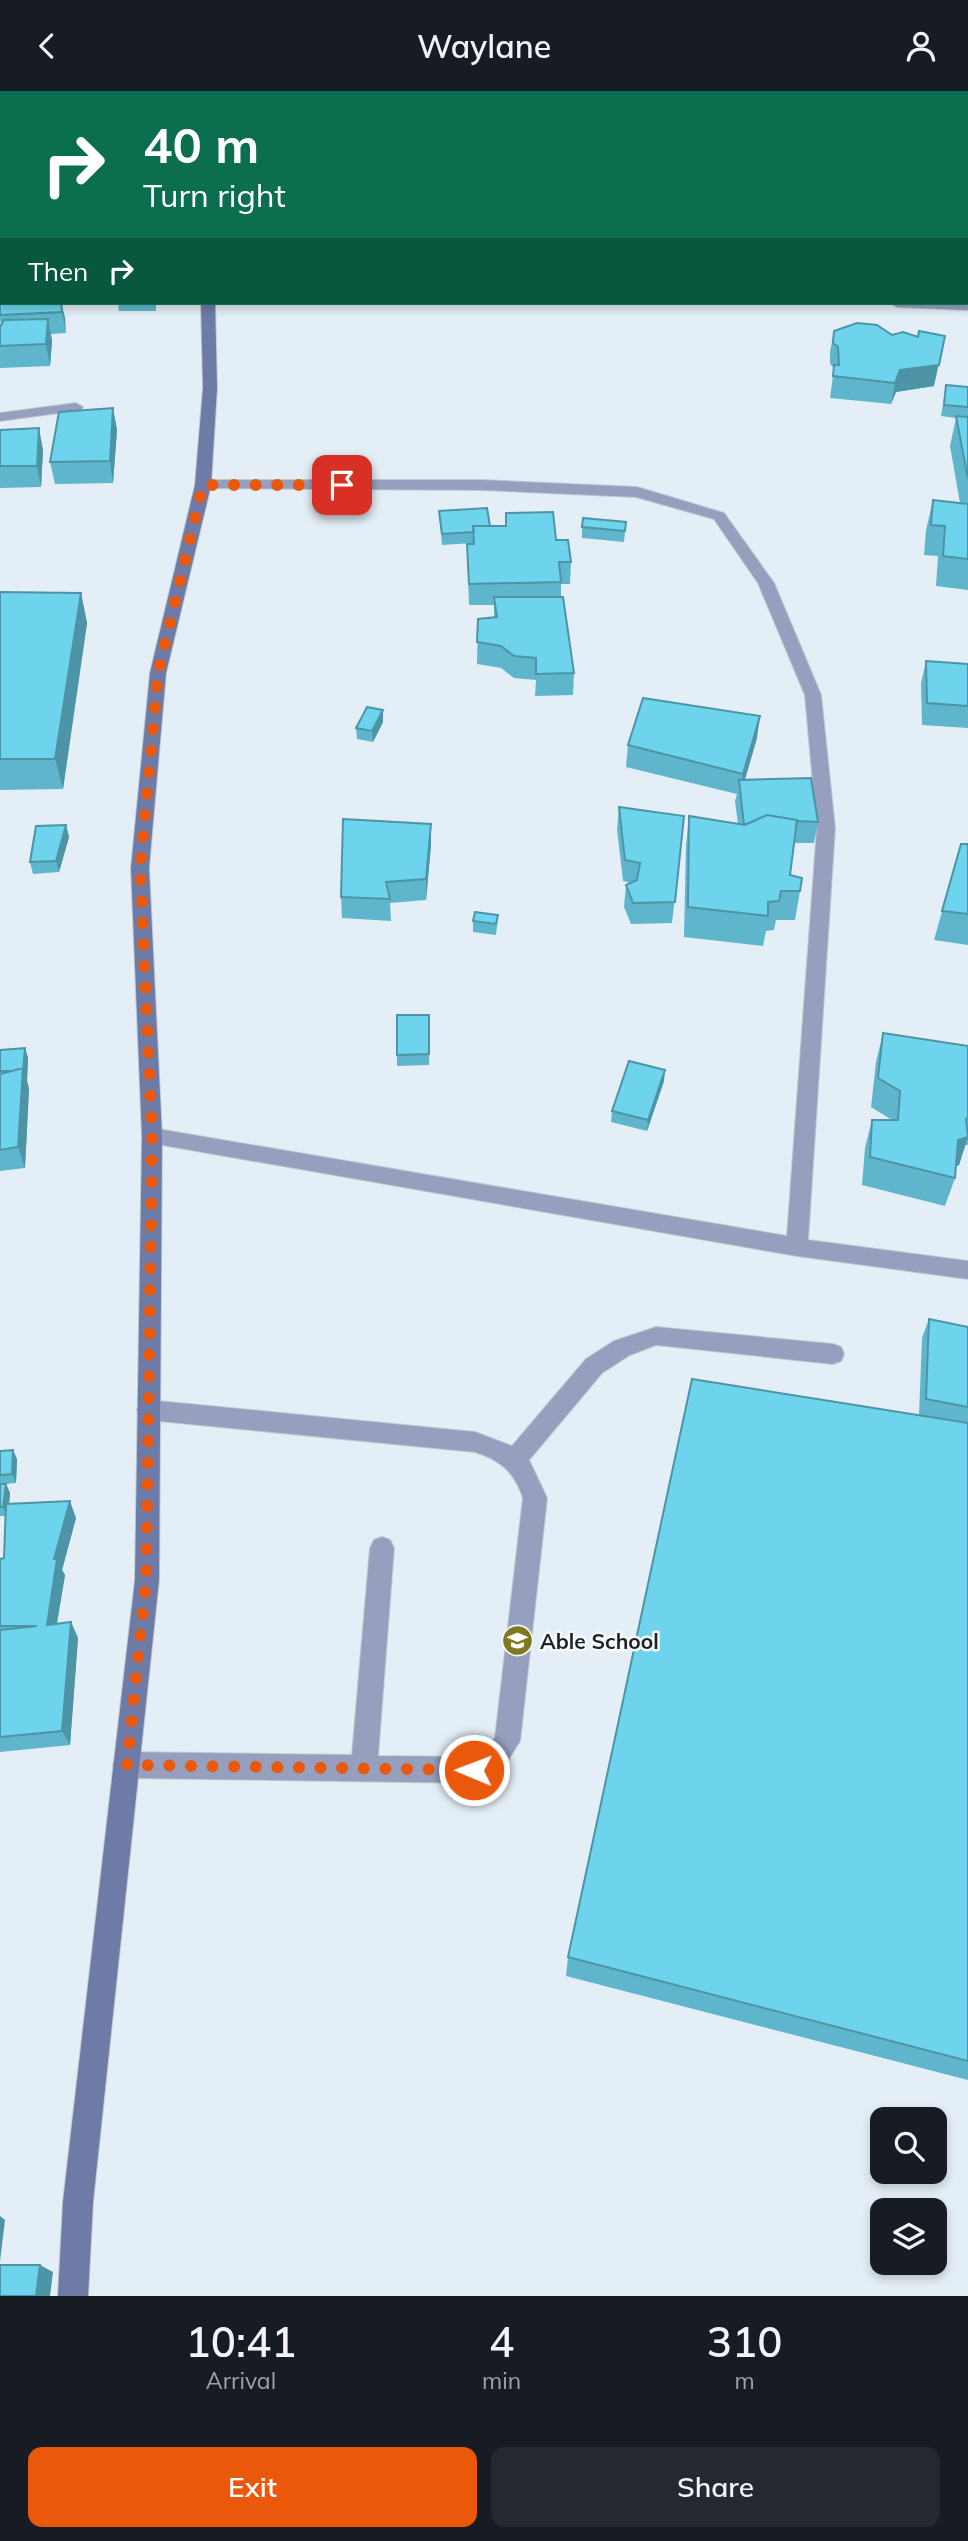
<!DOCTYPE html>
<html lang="en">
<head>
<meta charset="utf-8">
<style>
	:root { --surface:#171b24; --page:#242831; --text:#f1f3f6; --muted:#9ea1a6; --accent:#ea580c }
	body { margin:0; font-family:Mulish,sans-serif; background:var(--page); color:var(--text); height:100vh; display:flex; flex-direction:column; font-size:26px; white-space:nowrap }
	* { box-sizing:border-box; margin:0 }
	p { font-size:23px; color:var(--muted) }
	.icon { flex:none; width:38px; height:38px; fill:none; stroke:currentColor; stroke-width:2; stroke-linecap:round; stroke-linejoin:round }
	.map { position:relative; height:2205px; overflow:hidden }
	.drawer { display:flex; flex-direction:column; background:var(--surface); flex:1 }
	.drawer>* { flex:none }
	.top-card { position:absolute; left:0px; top:0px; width:970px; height:214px; box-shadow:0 4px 10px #0003; background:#0b6e4f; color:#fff; overflow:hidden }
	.buttons { position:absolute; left:870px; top:2016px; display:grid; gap:14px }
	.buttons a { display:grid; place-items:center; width:77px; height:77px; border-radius:14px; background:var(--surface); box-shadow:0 4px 10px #0003; font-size:35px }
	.pin { position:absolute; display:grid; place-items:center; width:60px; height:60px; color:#fff; margin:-30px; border-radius:14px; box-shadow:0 4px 10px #0006 }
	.me { position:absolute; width:77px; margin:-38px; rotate:271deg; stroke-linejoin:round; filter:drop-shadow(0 0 5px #0008) }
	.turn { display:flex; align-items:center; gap:24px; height:147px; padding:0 28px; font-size:32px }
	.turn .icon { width:91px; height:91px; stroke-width:2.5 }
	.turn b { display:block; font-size:49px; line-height:60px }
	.then { display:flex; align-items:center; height:66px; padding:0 28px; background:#0003; gap:14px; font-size:26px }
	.eta { display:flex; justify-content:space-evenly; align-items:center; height:119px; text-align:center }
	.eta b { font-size:42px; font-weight:600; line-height:49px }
	.button { display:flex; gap:14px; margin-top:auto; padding:14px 28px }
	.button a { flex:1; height:80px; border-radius:14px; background:var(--accent); color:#fff; font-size:28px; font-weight:600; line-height:80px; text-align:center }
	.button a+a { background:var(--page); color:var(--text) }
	header { display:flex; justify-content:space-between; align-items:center; height:91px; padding:0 28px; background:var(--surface); font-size:32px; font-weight:600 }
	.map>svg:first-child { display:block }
</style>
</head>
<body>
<header><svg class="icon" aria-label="back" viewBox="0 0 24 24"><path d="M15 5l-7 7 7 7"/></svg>Waylane<svg class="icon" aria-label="person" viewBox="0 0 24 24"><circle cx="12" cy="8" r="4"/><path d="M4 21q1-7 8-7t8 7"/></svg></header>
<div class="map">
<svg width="968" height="2205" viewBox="0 0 968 2205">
	<rect width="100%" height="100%" fill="#e3eef6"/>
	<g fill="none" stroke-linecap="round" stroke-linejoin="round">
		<defs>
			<path id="lane" d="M656,1236L833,1253L841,1256L844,1263L841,1270L833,1273L656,1254L630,1264L602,1282L529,1369L547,1407L520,1650L503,1677L474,1692L126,1687L117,1683L113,1674L117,1665L126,1661L352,1664L370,1457L374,1449L382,1446L390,1449L394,1457L378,1665L474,1666L495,1647L523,1407C515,1382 501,1369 475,1361L148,1329L140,1326L137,1319L140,1312L148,1309L475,1341L512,1355L586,1268L614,1250Z"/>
			<path id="street" d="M39,0H67L38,2Z
				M629,0H641V2H629Z
				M0,2H2V10H0Z
				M968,211V219L897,216L890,212Z
				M76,312L83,316L81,319L0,330V322Z
				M203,389H481L637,396L724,422L774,492L821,604L835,737L808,1149L968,1170V1188L797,1165L145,1051L142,1045L145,1039L152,1037L787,1145L817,737L805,604L758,492L714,428L636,406L481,399L198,397L195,394Z"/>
			<path id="secondary" d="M221,0H233V2H221Z
				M201,212H215L217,297L211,394L166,582L149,777L162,1045L159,1489L93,2111L88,2205H58L63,2111L135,1489L142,1045L131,777L150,582L195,394L203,297Z"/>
		</defs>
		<use href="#lane" stroke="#bfc9d0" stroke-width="2"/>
		<use href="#street" stroke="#bfc9d0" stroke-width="2"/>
		<use href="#secondary" stroke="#bfc9d0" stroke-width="2"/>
		<use href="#lane" fill="#96a0be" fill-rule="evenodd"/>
		<use href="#street" fill="#96a0be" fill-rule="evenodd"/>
		<use href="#secondary" fill="#6d7ba6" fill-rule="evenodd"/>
	</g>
	<path fill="#5fb6cc" d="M695,0H747V2H694Z
		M861,0H906V2H860Z
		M0,183L2,212H62L66,242L51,243L52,250L50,275L0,277V278V236L1,234L0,229Z
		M118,212H156V220H119Z
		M834,240L934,295L896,301L891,313L830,307L834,277L830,273V261Z
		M946,294L968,296V499L936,495L938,465L924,464L926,439L933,409L960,412L950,355L956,327L941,325Z
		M113,317L117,339L113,392L55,393L50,371Z
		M0,339L43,359L41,396L0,397Z
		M439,420L490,435H506V422L556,449L571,471L570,493H561V506L574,582L573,604L535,605L536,589L514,587L501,577L477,573L478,528L494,526V514H469L467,453H473V452L442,454Z
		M626,431L624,451L582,447V436Z
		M0,501L81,502L87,532L63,698L0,699Z
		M926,570L968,573V637L922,634L921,592Z
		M383,631L373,651L357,648L356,637Z
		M757,647L745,689L818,731L814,752H794L790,784L800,800L795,829H776L774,839L766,840L763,855L684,846L686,755L689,725L738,733L735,710L737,703L626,676L628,654Z
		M619,716L684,725L672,832L631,833L624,816L626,794L631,792L623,790L617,738Z
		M431,733V754L426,809L390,812L391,830L342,827L341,806Z
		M66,734L69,746L59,781L33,783L30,771Z
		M961,753H968V854L934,849Z
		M498,824L497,835L496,844L473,841V830Z
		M430,935L429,974L397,975V964Z
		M883,942L968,955V1054H965L959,1074L956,1075L955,1087L945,1115L862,1094L865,1057L872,1029H892L871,1016L876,971Z
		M25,957L28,967L27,990L29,998L25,1077L0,1080V959Z
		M664,990L647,1040L611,1031L612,1020Z
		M929,1228L968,1236V1989L566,1885L568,1866L919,1324L922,1247Z
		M0,1360L17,1368L16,1392L6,1393L10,1402L9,1412L76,1427L62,1479L65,1484L57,1533L71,1531L78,1547L70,1654L0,1661V1468L4,1467L5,1425H0Z"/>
	<path fill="#4d94a6" d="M61,212L65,226L66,242L62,221Z
		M48,228L52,250L50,275L46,253Z
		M945,245L934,295L896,301L891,313L895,292L900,279Z
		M113,317L117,339L113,392L110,370Z
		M39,337L43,359L41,396L37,375Z
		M81,502L87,532L63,698L55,668Z
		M383,619V631L373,651L372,640Z
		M760,625L757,647L740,704L743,683Z
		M431,733V754L426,809V788Z
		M66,734L69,746L59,781L56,770Z
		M25,957L28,967L27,990L29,998L25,1077L18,1056Z
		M665,979L664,990L647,1040L648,1029Z
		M968,1046L959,1074L949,1077L958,1049Z
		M13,1359L17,1368L16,1392L12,1383Z
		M6,1393L10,1402L8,1425L3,1416Z
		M70,1410L76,1427L62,1479L65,1484L54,1549L47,1534L54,1468Z
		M71,1531L78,1547L70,1654L62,1640Z
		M0,2125L5,2129L0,2170Z
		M40,2174L53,2181L50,2205H36Z"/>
	<path fill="#6ed4ed" stroke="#4d94a6" stroke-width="2" d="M505,0H546L547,2H506Z
		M915,0H968V9V2H915Z
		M0,183H2V212H61L62,221L0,224Z
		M48,228L46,253L0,255V236L4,229Z
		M857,232L877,234L892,244L903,241L918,246L919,240L945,245L939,274L900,279L895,292L833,285L834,274H839L838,256L833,252L834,240Z
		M946,294L968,296V316L944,314Z
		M113,317L110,370L50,371L59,321Z
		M956,325L968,326V388Z
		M39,337L37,375H0V339Z
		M933,409L968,413V468L943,465L945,435L931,434Z
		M487,417L490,435H473L474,441L442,443L439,420Z
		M553,421L556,449H568L571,471H559L561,491L469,493L467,453H474L473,435H506V422Z
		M583,427L626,431L625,440L582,436Z
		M0,501L81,502L55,668H0Z
		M494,506H563L574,582L536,583V567L514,565L501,555L477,551L478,528L497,526Z
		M926,570L968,573V615L927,612Z
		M643,607L760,625L743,683L628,654Z
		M367,616L383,619L372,640L356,637Z
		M811,687L818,731L797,730V729L767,724L744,734L739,689Z
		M619,716L684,725L675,811L633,812L626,794L637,789L640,772L625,769Z
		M767,724L797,729L790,784L802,787L800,800H781L779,810L768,811V825L688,816L689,725L745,734Z
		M343,728L431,733L426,788L386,791L390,808L341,806Z
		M66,734L56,770L30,771L36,735Z
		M961,753H968V823L942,820Z
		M475,821L498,824L496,833L473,830Z
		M397,924H429V963L397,964Z
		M883,942L968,955V1027L966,1028L968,1046L958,1049L955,1087L870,1066L872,1029H898L900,1000L878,987Z
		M25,957L23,979V977L12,980H0V959Z
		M629,970L665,979L648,1029L612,1020Z
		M23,977L18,1056L0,1059V983Z
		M929,1228L968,1236V1316L926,1308Z
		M692,1288L968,1332V1970L568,1866Z
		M13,1359L12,1383L0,1384V1360Z
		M0,1393H6L3,1416H0Z
		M70,1410L54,1468H57L47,1534L71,1531L62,1640L0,1646V1539L37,1535H0V1468L4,1467L6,1413Z
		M0,2174H40L36,2205H0Z"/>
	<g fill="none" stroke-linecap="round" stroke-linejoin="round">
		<path stroke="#ea580c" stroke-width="12" stroke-dasharray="0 21.6" d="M342,394H203L158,582L140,777L152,1045L146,1489L127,1674L474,1679"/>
	</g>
	<defs>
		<symbol id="school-disc" viewBox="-11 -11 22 22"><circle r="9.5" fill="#7e7a20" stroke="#f6fafd"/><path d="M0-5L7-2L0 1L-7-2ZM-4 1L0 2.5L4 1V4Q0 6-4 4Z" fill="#fff"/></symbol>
	</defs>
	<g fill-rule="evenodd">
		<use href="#school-disc" x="500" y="1532" width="35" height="35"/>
	</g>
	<g text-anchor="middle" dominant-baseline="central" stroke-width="5" stroke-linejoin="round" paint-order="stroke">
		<g font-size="21" font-weight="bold" fill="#1d2124" stroke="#f6fafd" text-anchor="start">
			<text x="540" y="1550">Able School</text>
		</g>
	</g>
</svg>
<div class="buttons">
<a><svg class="icon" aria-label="search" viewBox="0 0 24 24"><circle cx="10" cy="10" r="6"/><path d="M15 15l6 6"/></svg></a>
<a><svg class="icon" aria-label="layers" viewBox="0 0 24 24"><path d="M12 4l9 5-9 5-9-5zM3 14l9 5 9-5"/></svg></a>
</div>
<div class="pin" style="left:342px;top:394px;background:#d93025"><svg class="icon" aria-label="arrive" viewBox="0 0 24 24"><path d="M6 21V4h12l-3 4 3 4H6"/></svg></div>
<svg class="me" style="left:474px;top:1679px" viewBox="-20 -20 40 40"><circle r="17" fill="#ea580c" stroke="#fff" stroke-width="3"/><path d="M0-11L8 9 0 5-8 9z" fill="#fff"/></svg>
<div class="top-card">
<div class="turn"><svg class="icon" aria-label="right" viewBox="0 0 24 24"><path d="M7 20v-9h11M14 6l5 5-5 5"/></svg><div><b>40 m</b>Turn right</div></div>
<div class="then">Then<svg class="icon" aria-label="right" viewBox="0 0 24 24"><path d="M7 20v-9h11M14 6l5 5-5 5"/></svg></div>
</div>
</div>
<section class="drawer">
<div class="eta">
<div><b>10:41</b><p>Arrival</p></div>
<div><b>4</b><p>min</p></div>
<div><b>310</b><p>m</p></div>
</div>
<div class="button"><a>Exit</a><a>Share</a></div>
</section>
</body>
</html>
